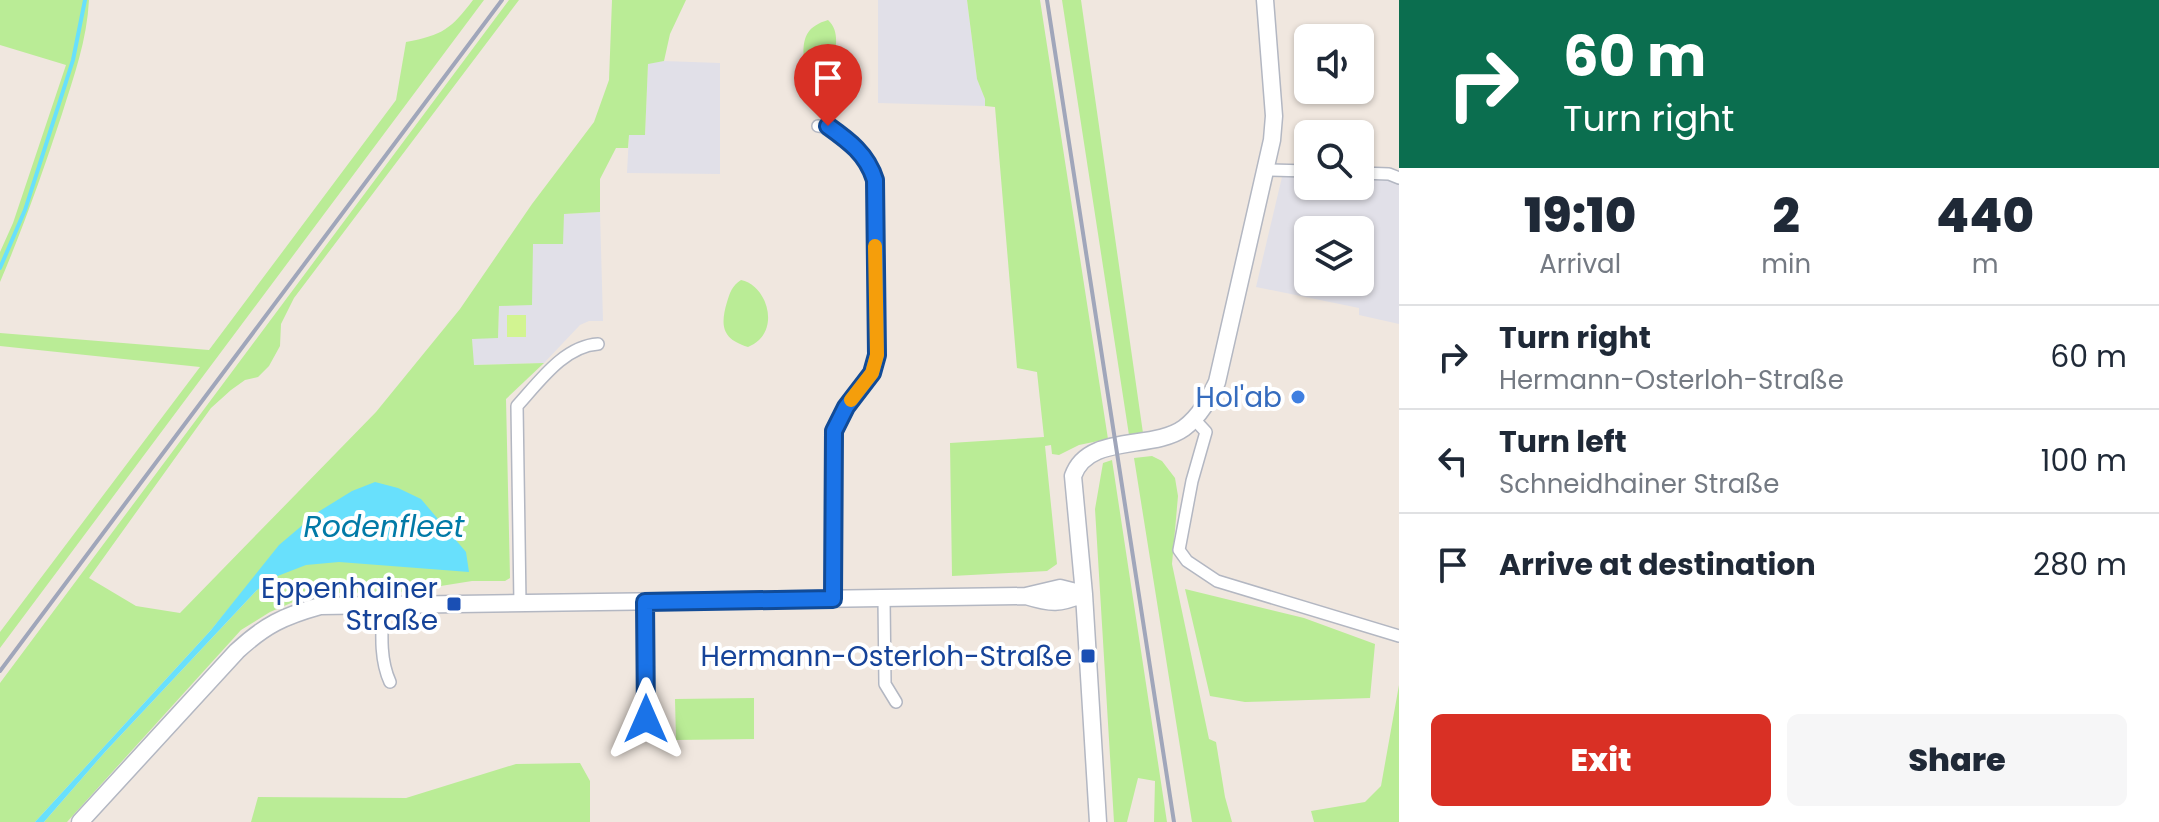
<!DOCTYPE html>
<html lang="en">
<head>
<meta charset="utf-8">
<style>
	:root { --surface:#fff; --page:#f6f6f7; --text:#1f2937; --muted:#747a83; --line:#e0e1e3; --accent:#d93025 }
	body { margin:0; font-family:Poppins,sans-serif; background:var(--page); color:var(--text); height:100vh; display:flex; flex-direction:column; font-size:30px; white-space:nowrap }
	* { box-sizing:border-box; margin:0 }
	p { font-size:26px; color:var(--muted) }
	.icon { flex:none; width:44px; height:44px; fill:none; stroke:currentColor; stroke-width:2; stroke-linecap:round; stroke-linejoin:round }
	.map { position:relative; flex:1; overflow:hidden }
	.drawer { display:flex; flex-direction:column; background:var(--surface); width:760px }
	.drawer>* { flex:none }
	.guide { background:#0b6e4f; color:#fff; overflow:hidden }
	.buttons { position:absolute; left:1294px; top:24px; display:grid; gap:16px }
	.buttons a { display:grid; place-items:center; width:80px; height:80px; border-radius:12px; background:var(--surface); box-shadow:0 2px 6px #0004; font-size:40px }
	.pin { position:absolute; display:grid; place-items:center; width:68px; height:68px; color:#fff; margin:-82px -34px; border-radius:50% 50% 50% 0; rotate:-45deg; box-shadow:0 0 8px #0007 }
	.pin .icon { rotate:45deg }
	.me { position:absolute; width:88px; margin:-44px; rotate:0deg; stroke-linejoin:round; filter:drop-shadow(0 0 6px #0008) }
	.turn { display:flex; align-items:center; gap:28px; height:168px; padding:0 32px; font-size:36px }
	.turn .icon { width:104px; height:104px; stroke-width:2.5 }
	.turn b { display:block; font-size:56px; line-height:68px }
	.eta { display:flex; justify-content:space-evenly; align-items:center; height:136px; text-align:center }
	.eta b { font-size:48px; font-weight:800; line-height:56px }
	.cta { display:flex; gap:16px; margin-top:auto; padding:16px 32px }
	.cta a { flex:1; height:92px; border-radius:12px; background:var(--accent); color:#fff; font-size:32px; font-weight:800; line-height:92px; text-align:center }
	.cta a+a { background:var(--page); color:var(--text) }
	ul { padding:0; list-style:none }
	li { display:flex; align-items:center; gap:24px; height:104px; padding:0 32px; border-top:2px solid var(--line) }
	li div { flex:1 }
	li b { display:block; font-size:30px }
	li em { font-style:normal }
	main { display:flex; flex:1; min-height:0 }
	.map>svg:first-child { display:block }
</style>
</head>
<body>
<main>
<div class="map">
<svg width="1399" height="822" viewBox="0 0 1399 822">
	<rect width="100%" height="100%" fill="#f0e7df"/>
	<path fill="#e1e0e8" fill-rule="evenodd" d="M878,0H967L977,79L985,99V106L878,103Z
		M664,61L720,63V174L627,173L629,135H645L648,63Z
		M1282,177H1308V186H1360V177L1386,178L1399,183V324L1359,315V308L1256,287ZM1308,230H1360V282H1308Z
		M600,212L603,321H589L580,325L544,363L473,365L472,338L498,337L499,306L533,244L564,214Z"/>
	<path fill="#baec96" d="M0,0H89C87,40 74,76 62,114C43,171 24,226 0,282V252L13,223L66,65L0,45Z
		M473,0H484L0,648V632L200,367L0,346V333L209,350L396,100L406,42C443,35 451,29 473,0Z
		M509,0H519L294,298L281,324L280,346L269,366L258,377L245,380L231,390L211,408L89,578L136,606L180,613L376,412L460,309L532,204L594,122L609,80L612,0H686L670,34L664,61L648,64L645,135H629L628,148H616L600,179V212L564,214L563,244H533L532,305L499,306L498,338L472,339L474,365L544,363L506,399L510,578L505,581H472L403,592L336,593L298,600L270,612L241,630L67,822H44L105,752L257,590L250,583L211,630L35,822H0V683Z
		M967,0H1040L1108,439L1079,445L1059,455L1052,454L1051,445L1045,446L1057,564L1047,571L952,576L950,443L1044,437L1037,372L1017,368L995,107L985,106V99L977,79Z
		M1062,0H1081L1143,433L1129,435Z
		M828,20C840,31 836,48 833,62L822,67L804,63C802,39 805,27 828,20Z
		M741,280C765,285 778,322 759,340C756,343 752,345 748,347C722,339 720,326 727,302C730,292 732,286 741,280Z
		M1152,456L1162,461L1175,478L1178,496L1172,564L1209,739L1216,742L1225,797L1232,822H1192L1134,458Z
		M1112,460L1167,822H1154L1155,781L1138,778L1127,822H1114L1095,509L1103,463Z
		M1185,589L1304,618L1375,644L1370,698L1245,702L1210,696Z
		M1399,685V822H1314L1311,811L1365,802L1381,786Z
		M754,698V739L676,740L675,699Z
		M580,763L590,781V822H251L258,797L406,798L516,764Z"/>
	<path fill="#d2f491" d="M507,315H526V337H507Z"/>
	<path fill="#68e0fc" d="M375,482L398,488L421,499L466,552L469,572L339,562L306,565L275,577L257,590L105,752L44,822H35L211,630L279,545L318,512L352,491Z"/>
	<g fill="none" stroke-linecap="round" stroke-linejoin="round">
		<path stroke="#68e0fc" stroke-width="4" d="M0,268L25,210L73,60L85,0"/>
		<defs>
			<path id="street" d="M818,126C844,127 868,157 875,180L877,355C871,385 844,402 834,431L833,599
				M1266,170L1308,171
				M1360,173L1389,174L1399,178
				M1194,419L1206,432L1192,481L1179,550L1187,561L1217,581L1399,636
				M884,599L885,684L896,702
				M645,602L646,719
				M520,603L517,406C539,382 564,346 598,344
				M383,604C382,630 379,658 390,682"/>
			<path id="secondary" d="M1026,596C1052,604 1059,604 1084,594
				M80,822L237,651C265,625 284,616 320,606L1026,596L1060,588L1084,594
				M1098,822L1084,594L1073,476C1088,433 1152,451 1184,428C1200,416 1209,399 1217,382L1272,140L1274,116L1265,0"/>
		</defs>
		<use href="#street" stroke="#b3b7c2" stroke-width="14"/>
		<use href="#secondary" stroke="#b3b7c2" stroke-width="19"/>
		<use href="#street" stroke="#fff" stroke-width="11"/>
		<use href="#secondary" stroke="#fff" stroke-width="16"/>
		<path stroke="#a0a6ba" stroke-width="4" d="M1047,0L1174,822
			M0,671L502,0"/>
	</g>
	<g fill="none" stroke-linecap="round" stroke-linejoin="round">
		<defs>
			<path id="route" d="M646,719L645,602L833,599L834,431L846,407L872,373L877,355L875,180C867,154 849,141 828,126"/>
		</defs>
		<use href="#route" stroke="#114b97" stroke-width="20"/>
		<use href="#route" stroke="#1a73e8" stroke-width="14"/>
		<path stroke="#f59e0b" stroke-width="14" d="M851,400L872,373L877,355L875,246"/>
	</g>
	<circle fill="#3f7fe0" stroke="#fff" stroke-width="3" cx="1298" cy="397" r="8"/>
	<g fill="#1a4fb4" stroke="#fff" stroke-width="3">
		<rect x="446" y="596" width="16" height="16" rx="4"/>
		<rect x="1080" y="648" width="16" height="16" rx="4"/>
	</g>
	<g text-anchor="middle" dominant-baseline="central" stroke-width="8" stroke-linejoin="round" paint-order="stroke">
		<g font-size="28" fill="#366cbe" stroke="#fff" text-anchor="end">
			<text x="1282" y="397">Hol'ab</text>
		</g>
		<g font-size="28" fill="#164399" stroke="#fff" text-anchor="end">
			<text x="438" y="588">Eppenhainer<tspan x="438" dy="32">Straße</tspan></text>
			<text x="1072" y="656">Hermann-Osterloh-Straße</text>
		</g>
		<g font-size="30" font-style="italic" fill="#017aa7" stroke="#fff">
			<text x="384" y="526">Rodenfleet</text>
		</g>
	</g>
</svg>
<div class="buttons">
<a><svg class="icon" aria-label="sound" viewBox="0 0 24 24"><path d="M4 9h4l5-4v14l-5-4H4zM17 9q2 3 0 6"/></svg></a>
<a><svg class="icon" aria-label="search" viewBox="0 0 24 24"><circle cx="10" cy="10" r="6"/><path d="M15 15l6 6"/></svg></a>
<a><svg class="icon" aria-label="layers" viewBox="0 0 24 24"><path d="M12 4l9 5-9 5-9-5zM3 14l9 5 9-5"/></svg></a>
</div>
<div class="pin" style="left:828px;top:126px;background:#d93025"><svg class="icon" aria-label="arrive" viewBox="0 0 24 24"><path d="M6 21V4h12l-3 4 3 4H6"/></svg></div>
<svg class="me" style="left:646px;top:719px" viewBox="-20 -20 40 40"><path d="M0-17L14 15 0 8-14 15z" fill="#1a73e8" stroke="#fff" stroke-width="4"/></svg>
</div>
<section class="drawer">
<div class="guide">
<div class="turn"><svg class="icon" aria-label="right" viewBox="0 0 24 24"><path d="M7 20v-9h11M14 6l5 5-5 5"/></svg><div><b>60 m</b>Turn right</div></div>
</div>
<div class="eta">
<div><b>19:10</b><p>Arrival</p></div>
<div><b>2</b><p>min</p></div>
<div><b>440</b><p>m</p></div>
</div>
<ul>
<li><svg class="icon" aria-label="right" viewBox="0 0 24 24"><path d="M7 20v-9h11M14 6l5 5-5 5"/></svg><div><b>Turn right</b><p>Hermann-Osterloh-Straße</p></div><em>60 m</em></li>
<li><svg class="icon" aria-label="left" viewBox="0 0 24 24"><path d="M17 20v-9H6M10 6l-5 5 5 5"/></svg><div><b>Turn left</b><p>Schneidhainer Straße</p></div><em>100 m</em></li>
<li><svg class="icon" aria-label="arrive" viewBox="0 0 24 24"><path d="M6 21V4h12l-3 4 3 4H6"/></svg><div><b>Arrive at destination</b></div><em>280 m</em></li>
</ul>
<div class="cta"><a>Exit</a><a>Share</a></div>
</section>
</main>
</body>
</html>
